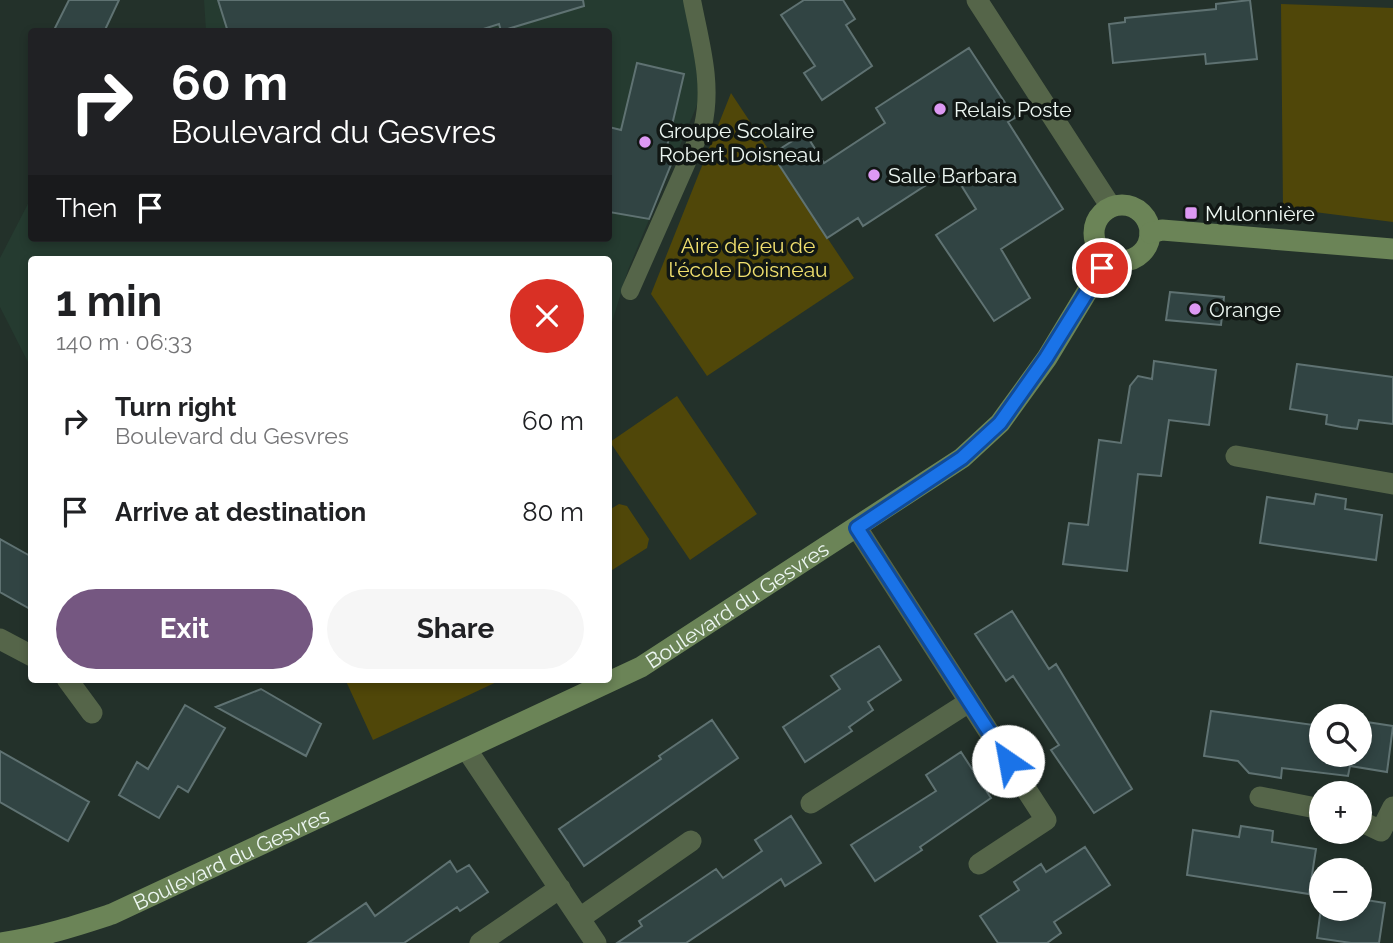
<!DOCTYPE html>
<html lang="en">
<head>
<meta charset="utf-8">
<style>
	:root { --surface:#fff; --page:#f6f6f6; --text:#202124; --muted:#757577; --accent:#755781 }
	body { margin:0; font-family:Raleway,sans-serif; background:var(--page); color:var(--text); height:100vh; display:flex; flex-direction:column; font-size:26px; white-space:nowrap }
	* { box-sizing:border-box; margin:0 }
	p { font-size:23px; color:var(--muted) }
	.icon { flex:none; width:38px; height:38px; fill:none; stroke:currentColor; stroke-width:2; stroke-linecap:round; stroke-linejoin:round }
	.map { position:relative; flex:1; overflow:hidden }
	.panel { position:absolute; left:28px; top:256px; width:584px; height:427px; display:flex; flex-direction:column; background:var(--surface); border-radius:7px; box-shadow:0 4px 10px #0003 }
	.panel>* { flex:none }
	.hud { position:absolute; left:28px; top:28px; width:584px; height:214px; border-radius:7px; box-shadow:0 4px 10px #0003; background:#202124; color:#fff; overflow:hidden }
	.buttons { position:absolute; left:1309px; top:704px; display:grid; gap:14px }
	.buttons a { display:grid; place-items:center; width:63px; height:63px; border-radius:50%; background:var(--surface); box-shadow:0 4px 10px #0003; font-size:35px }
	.pin { position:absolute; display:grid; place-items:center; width:60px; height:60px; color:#fff; margin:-30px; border:4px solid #fff; border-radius:50%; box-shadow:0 2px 7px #0007 }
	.me { position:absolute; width:77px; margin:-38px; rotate:327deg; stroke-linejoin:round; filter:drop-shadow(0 0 5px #0008) }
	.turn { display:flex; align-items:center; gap:24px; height:147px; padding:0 28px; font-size:32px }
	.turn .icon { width:91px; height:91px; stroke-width:2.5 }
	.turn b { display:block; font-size:49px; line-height:60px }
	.then { display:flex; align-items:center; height:66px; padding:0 28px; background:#0003; gap:14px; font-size:26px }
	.round { display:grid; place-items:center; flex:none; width:74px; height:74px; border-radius:37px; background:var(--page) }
	.overview { display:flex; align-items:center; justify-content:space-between; height:119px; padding:0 28px }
	h1 { font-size:42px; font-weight:700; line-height:52px }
	.action { display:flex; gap:14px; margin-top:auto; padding:14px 28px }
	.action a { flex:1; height:80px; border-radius:42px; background:var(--accent); color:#fff; font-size:28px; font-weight:700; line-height:80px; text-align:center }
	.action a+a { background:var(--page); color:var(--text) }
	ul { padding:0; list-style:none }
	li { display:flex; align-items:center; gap:21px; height:91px; padding:0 28px }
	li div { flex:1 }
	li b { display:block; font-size:26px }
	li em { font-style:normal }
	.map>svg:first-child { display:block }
</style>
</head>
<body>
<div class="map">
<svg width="1393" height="943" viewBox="0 0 1393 943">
	<rect width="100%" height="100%" fill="#23312a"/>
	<path fill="#253b30" d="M204,0H686L705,86L628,270L609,332V259H32L31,368L0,307V258L31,198L32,238H609V32L206,31Z"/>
	<path fill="#504709" d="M1281,4L1393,8V222L1283,208Z
		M731,93L854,278L707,376L651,294Z
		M677,396L757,514L690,560L610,442Z
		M619,504L627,506L649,539L647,548L609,572V510Z
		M345,679H503L373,740Z"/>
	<path fill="#314443" stroke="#5f7272" stroke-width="2" d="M69,0H119L104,32H53Z
		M218,0H583L584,6L501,31L499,24L474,32H228Z
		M804,0H843L855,19L846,25L872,66L822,100L804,73L815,66L781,15Z
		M1250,0L1257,59L1206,64L1205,54L1113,63L1109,24L1125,22V18L1216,9V4Z
		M969,48L1015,118L1008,122L1063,209L1001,249L1030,298L994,321L936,235L976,209L951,169L863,226L858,218L827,238L772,154L805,133L824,163L885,123L876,108Z
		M637,63L684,74L665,155L674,157L649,219L609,212V127L621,130Z
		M1170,292L1224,297L1221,325L1166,320Z
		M1154,361L1216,370L1209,425L1169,420L1161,476L1138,474L1127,571L1063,564L1069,523L1088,525L1099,440L1121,443L1130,386L1138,376L1152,379Z
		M1297,364L1393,377V424L1359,420L1357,429L1341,427L1326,424L1327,415L1290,409Z
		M1316,494L1346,499L1345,509L1382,515L1376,560L1260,543L1267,497L1314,504Z
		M0,539L32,557V610L0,592Z
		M1012,611L1049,669L1056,664L1132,789L1094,813L1051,750L1059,745L1013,676L1006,681L975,634Z
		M879,646L901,680L868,702L873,710L849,727L852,731L805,762L783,727L840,689L831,676Z
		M261,689L321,724L306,756L216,707Z
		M185,705L225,728L188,792L178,786L159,818L119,795L137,762L148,769Z
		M1211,711L1321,726V754H1360V721L1393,726L1387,772L1350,766L1348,776L1282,768L1281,778L1249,773L1238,761L1204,756Z
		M712,720L738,758L584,866L559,829L661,759L659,756Z
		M0,751L89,802L68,841L0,802Z
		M961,752L991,798L920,847L922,850L875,881L851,845L936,791L926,775Z
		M791,816L821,863L785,886L781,879L686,943H617L642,926L639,921L716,869L723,878L762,851L755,840Z
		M1241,826L1273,831L1272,842L1316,849L1309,894L1187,875L1193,830L1239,837Z
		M1085,847L1110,885L1054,922L1061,933L1047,943H998L980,916L1019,890L1014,882L1041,864L1046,872Z
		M450,861L457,872L469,865L488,892L460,911L457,907L404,943H308L366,903L375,916Z
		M1360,899L1385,903L1379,943H1351L1317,938L1321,908H1360Z"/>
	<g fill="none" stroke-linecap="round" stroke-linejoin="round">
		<path stroke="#556549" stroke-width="18" d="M630,291L703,126C713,83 700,42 692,0"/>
		<path stroke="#556549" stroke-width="21" d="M977,0L1111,207
			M1236,456L1393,484
			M857,528L1046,820L979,864
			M0,639L32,656
			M67,679L92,713
			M467,750L596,943
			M1260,797L1321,809
			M811,803L969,702
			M1360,821L1381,831L1393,807
			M580,918L691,841
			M480,943L560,888"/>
		<g stroke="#6b8457" stroke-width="21">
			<circle cx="1122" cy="233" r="28"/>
			<path d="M1150,233L1162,230L1393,249"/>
			<path id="s1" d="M0,943C39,938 75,926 112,914L641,667L962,458L1000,423L1047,358L1108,257"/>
		</g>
	</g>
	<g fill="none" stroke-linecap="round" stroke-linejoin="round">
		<defs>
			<path id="route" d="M1008,761L857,528L962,458L1000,423L1046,358L1102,268"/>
		</defs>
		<use href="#route" stroke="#114b97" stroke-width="18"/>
		<use href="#route" stroke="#1a73e8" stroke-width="12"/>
	</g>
	<g fill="#dd99f3" stroke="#111714" stroke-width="2.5">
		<circle cx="940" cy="109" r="7"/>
		<circle cx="645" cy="142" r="7"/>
		<circle cx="874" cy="175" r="7"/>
		<rect x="1184" y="206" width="14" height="14" rx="3.5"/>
		<circle cx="1195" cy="309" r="7"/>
	</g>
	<g text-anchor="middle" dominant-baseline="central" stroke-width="7" stroke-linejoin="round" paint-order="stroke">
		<g font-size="21" fill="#ecf6f1" stroke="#111714" text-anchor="start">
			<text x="954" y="109">Relais Poste</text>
			<text x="659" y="130">Groupe Scolaire<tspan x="659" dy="24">Robert Doisneau</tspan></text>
			<text x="888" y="175">Salle Barbara</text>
			<text x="1205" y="213">Mulonnière</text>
			<text x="1209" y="309">Orange</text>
		</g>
		<g font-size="21" fill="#f1e06e" stroke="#111714">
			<text x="748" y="245">Aire de jeu de<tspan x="748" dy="24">l'école Doisneau</tspan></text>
		</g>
		<g font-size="21" fill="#ecf6f1" stroke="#111714">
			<text stroke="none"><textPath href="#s1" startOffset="814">Boulevard du Gesvres</textPath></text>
			<text stroke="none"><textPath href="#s1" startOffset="247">Boulevard du Gesvres</textPath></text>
		</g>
	</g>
</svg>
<div class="buttons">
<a><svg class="icon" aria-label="search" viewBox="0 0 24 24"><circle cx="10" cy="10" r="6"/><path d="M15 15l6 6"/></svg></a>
<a>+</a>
<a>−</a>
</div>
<div class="pin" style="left:1102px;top:268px;background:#d93025"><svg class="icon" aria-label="arrive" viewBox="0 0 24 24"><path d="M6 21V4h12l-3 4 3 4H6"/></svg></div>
<svg class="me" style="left:1008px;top:761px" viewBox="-20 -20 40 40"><circle r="19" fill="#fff"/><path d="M0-13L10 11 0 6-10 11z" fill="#1a73e8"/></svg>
<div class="hud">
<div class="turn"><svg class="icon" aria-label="right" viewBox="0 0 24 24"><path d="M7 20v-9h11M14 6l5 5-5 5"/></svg><div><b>60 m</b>Boulevard du Gesvres</div></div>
<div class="then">Then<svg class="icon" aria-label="arrive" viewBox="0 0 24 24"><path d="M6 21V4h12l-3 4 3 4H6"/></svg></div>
</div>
<section class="panel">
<div class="overview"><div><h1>1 min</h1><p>140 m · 06:33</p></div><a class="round" style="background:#d93025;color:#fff"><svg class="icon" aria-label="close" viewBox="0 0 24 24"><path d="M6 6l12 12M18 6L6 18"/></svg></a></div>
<ul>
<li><svg class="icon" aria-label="right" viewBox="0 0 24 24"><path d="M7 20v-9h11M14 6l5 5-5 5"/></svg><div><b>Turn right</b><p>Boulevard du Gesvres</p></div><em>60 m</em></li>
<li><svg class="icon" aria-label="arrive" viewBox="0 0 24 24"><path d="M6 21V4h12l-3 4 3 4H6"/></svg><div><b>Arrive at destination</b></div><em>80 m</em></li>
</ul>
<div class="action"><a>Exit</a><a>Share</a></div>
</section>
</div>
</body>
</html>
